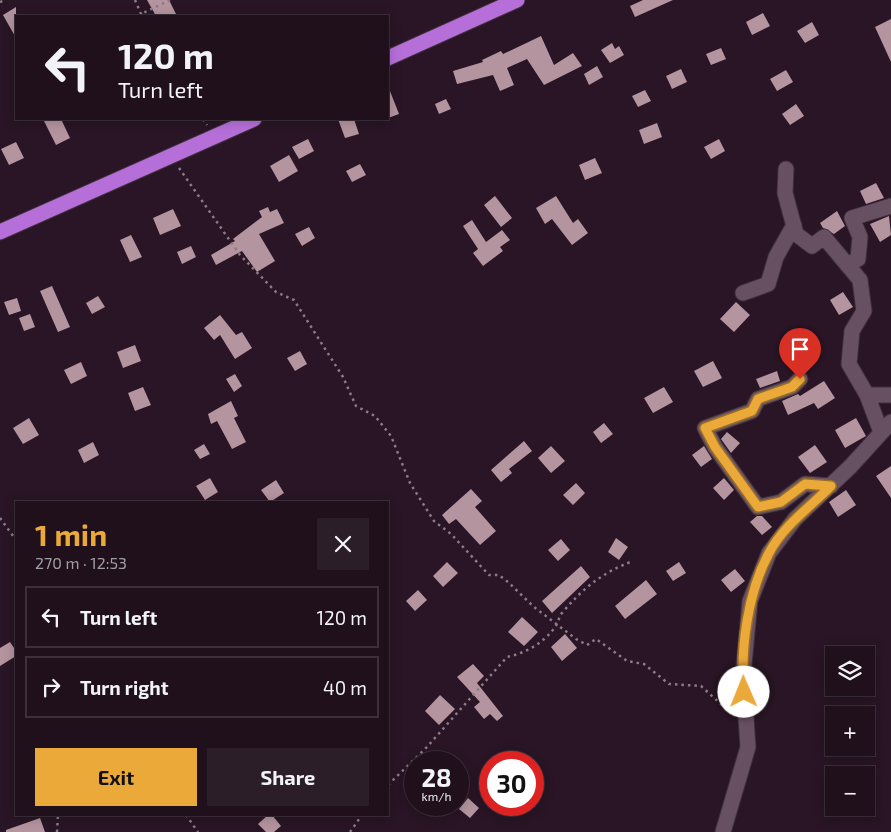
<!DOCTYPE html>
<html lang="en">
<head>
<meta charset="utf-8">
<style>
	:root { --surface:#1f101c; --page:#2c1e29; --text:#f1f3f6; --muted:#a19da3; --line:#3c303b; --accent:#eba93a }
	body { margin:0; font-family:"Exo 2",sans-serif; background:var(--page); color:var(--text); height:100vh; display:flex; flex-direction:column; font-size:19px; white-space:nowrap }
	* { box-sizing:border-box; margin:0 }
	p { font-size:16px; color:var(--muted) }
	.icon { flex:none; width:28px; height:28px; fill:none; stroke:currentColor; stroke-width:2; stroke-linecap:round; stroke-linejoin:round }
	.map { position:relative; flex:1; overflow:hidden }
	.drawer { position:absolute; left:15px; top:501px; width:374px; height:315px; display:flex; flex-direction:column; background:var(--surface); border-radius:0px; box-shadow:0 2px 12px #0003,0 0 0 1px var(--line) }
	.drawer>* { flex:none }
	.guide { position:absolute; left:15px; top:15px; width:374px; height:105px; border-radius:0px; box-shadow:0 2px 12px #0003,0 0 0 1px var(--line); background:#1f101c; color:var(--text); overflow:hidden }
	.fabs { position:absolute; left:825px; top:646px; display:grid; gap:10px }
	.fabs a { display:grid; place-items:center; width:50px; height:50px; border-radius:0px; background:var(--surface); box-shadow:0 2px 12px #0003,0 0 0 1px var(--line); font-size:25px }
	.speed { position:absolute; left:404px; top:751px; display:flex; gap:10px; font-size:25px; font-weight:700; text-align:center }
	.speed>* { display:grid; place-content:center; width:65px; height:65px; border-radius:50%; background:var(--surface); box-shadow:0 2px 12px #0003,0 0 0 1px var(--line); line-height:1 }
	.speed small { font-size:12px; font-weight:400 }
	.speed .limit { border:8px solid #d22; background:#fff; color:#111 }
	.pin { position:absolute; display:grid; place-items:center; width:42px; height:42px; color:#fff; margin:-51px -21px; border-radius:50% 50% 50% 0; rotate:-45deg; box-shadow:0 0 5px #0007 }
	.pin .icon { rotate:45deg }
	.me { position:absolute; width:55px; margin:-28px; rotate:359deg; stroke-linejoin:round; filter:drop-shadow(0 0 4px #0008) }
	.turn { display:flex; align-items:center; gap:18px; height:105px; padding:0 20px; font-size:22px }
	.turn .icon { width:65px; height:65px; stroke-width:2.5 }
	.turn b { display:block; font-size:35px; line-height:42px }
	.round { display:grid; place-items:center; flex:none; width:52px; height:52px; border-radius:0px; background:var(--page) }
	.summary { display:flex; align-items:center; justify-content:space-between; height:85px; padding:0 20px }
	h1 { font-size:30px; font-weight:700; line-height:38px; color:var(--accent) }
	.action { display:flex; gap:10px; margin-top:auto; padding:10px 20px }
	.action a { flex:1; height:58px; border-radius:0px; background:var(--accent); color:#111; font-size:20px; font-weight:700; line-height:58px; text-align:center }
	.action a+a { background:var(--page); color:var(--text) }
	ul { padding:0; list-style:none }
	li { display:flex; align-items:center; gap:15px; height:62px; margin:0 10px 8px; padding:0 10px; border:2px solid var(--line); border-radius:0px }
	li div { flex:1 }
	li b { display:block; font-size:19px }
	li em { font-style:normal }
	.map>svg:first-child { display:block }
</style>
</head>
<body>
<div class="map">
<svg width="891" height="832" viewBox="0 0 891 832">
	<rect width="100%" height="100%" fill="#291525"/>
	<path fill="#b3949f" d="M147,0H169L177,16H156Z
		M643,0H673L635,17L630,6Z
		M16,7V38L3,15Z
		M763,13L770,26L752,35L746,22Z
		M891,19V62L875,27Z
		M812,22L819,35L805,43L797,31Z
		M541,36L554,65L573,53L582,66L544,85L527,59L507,68L514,85L500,91L493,75L457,84L453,71L483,62L482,60L501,51L503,54Z
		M612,43L615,49L619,46L624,55L610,63L601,50Z
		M721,48L726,59L711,65L706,54Z
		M597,66L603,77L589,85L584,74Z
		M681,69L687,82L672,89L666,76Z
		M786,70L793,82L777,91L770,79Z
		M388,86L399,114L388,118Z
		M645,90L651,101L638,107L632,96Z
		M446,99L451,109L439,114L435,104Z
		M796,104L804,116L790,125L782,114Z
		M43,119H61L70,138L56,145Z
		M338,119H354L359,134L345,138Z
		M657,123L662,137L644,144L639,130Z
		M308,139L314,151L299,159L292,147Z
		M719,139L725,151L711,159L704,147Z
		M16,142L24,158L9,165L1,149Z
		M289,155L298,171L279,182L270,166Z
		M595,158L602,173L585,180L579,165Z
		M360,164L366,175L352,182L346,171Z
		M876,183L884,198L866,204L860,191Z
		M495,196L512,218L501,227L484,205Z
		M556,196L573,223L578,219L588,233L572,245L552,219L545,224L536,208Z
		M268,207L270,212L277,209L284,223L259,234L275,261L257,272L242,251L216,265L211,255L235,241L233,239L262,217L259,211Z
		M173,209L181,226L160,235L153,218Z
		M837,211L845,226L834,234L823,228L820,223Z
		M889,216L891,235L880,242L870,224Z
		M472,220L486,242L502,230L510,240L500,247L503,251L483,266L473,253L478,249L463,226Z
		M309,227L315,238L302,246L295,234Z
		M131,235L142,257L130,262L120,240Z
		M191,246L196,257L182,264L177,252Z
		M52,286L70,327L58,332L40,291Z
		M843,292L853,307L839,315L830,300Z
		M98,296L105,307L92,314L86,303Z
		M17,298L21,311L9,315L4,302Z
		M736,302L750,315L734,332L720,319Z
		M30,314L35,327L24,331L19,318Z
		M220,315L236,335L242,332L252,348L235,359L220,335L214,340L204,328Z
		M135,345L141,361L123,368L117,352Z
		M300,351L307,364L295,371L287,358Z
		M713,361L722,378L703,387L694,371Z
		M81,362L87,376L71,384L64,370Z
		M777,371L780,381L760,388L756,379Z
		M235,374L242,386L234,392L226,379Z
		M824,381L835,398L818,409L814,403L788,415L782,401L798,394L800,396Z
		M143,387L151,405L135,411L128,393Z
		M664,387L673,402L653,413L644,398Z
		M231,401L238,416L234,418L246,442L232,449L217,421L211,424L208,414Z
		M29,418L39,435L23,444L13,428Z
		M856,418L866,436L845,448L835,430Z
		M604,423L613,434L601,443L593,432Z
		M727,432L740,443L731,453L721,439Z
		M524,441L532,451L509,469L512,473L501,482L491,470Z
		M93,442L99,455L84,463L78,450Z
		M204,444L210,454L200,459L194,450Z
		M815,445L827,462L810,473L798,457Z
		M551,446L565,461L551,473L538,458Z
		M704,446L712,459L701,467L692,455Z
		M891,466V498L876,476Z
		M210,478L218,492L205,500L196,486Z
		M724,478L734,490L724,500L713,488Z
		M276,480L284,493L270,502L261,490Z
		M576,483L585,493L573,505L563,495Z
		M471,489L482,501L475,507L496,531L480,545L456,519L449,524L442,515Z
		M846,490L856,505L838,517L829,502Z
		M757,516H762L772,527L762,535L750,522Z
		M616,538L628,547L619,560L608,552Z
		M561,539L570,550L558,561L548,550Z
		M447,562L458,573L443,587L433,576Z
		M679,562L686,573L673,581L666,571Z
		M581,566L590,577L552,613L542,601Z
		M735,569L745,581L731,592L721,580Z
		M646,580L657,594L625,619L615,606Z
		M418,590L427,600L415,611L406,601Z
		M522,617L538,632L524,646L508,632Z
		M565,634L577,648L562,661L551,647Z
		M10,642L16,651V656L0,666V648Z
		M473,664L484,676L477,683L503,716L497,721L490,714L484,719L474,707L480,702L457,677Z
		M440,695L455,709L439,725L425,711Z
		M468,798L479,808L470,818L459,809Z
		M268,815H272L281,826L274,832H266L258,824Z
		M40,818L45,832H6V830Z"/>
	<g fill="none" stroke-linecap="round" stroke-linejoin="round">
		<defs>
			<path id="minor" d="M786,169L785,193L796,234L812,246L824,237L860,280L864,311L852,331L849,364L867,395L881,432
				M847,265L858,259L860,237L852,218L891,206
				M743,293L768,284L776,257L794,225
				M800,379L792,387L758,399L752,411L705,428L715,447L758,507L781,502L805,484L831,486
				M867,395H891
				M723,832L748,747L743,675L750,601L769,553L795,519L850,467L891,422"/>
			<path id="highway" d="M388,58L517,0
				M0,232L254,119"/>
		</defs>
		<use href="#minor" stroke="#3f303c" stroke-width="17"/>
		<use href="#highway" stroke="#3f303c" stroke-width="17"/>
		<path stroke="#8b7b87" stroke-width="2.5" stroke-dasharray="2.5 4" stroke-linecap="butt" d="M135,0L141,14
			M0,2L5,0
			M143,16L141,14L170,0
			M203,119L207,125
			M179,168L240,255L276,292L294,300L343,377L356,406L375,416L391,436L410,483L434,521L451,534L489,575H499L508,582L534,607L576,639L587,645L596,639L627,661L644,664L669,684L701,686L732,714
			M0,518L16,540
			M388,785L426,748L507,657C526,653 546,642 557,624C559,620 559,616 562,613C582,589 603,572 633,561
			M186,815L198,832
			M57,832L58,815
			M350,832L362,815"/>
		<use href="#minor" stroke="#675062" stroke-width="15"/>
		<use href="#highway" stroke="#b66fd9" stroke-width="15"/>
	</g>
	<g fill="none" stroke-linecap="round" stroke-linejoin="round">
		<defs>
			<path id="route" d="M744,692C740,648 748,592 769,553C783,526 810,507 831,486L805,484L781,502L758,507L715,447L705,428L752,411L758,399L792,387L800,379"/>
		</defs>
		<use href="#route" stroke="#996e26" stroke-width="12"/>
		<use href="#route" stroke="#eba93a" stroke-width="9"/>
	</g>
</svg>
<div class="fabs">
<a><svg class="icon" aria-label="layers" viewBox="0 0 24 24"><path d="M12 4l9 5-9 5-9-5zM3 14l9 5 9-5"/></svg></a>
<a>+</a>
<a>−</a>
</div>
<div class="speed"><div>28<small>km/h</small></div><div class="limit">30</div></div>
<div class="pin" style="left:800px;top:379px;background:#d93025"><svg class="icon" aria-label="arrive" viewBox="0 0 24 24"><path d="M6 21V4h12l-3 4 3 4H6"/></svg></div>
<svg class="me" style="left:744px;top:692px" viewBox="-20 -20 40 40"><circle r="19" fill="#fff"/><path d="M0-13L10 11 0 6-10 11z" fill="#eba93a"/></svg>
<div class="guide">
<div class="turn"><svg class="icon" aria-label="left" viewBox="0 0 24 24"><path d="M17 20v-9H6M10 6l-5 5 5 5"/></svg><div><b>120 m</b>Turn left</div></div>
</div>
<section class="drawer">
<div class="summary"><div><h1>1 min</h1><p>270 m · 12:53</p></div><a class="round"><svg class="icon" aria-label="close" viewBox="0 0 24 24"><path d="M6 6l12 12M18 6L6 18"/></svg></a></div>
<ul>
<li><svg class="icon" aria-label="left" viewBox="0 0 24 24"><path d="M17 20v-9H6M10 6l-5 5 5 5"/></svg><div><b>Turn left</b></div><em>120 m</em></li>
<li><svg class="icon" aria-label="right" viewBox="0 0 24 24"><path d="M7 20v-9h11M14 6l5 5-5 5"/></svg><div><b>Turn right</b></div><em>40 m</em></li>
</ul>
<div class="action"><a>Exit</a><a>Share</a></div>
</section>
</div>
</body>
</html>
